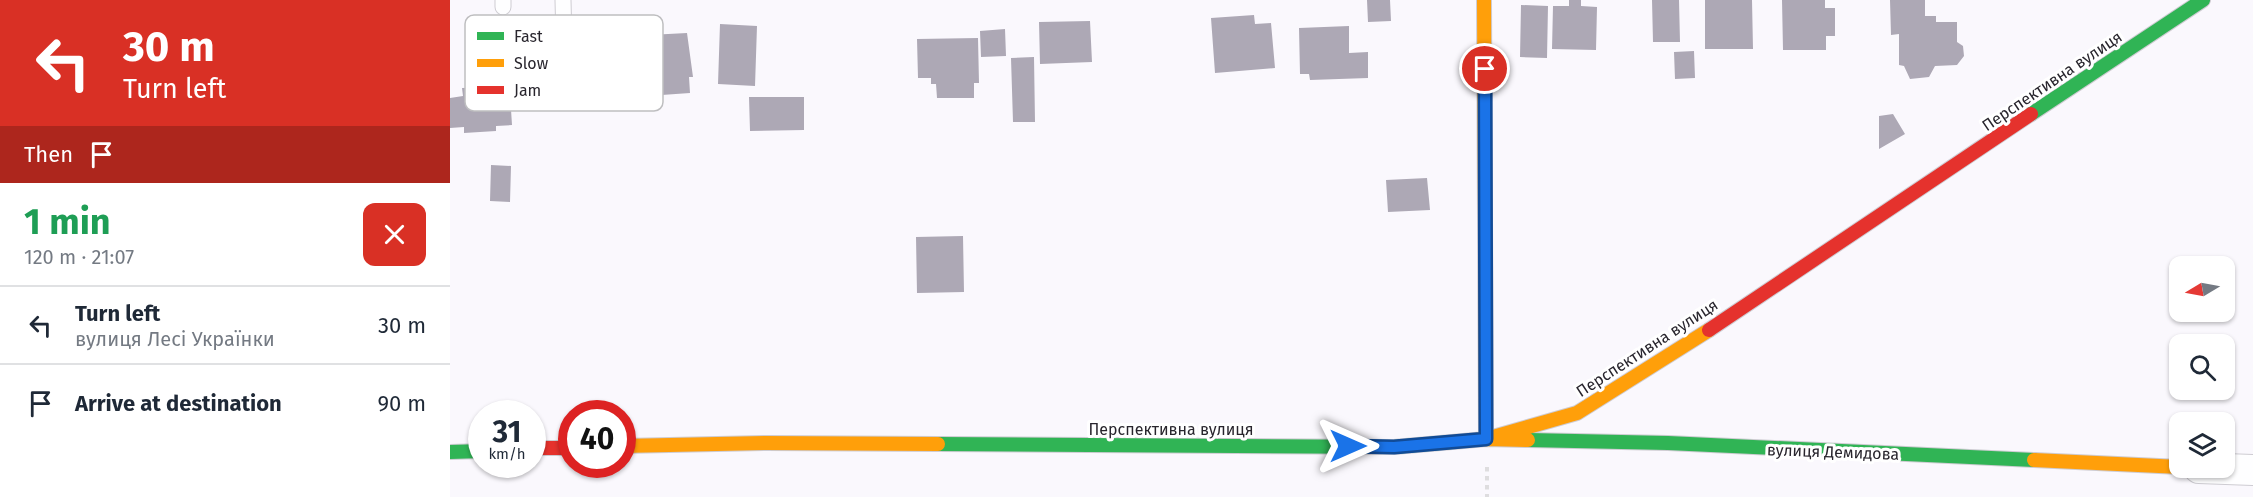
<!DOCTYPE html>
<html lang="en">
<head>
<meta charset="utf-8">
<style>
	:root { --surface:#fff; --page:#f6f6f7; --text:#1f2937; --muted:#747a83; --line:#e0e1e3 }
	body { margin:0; font-family:"Fira Sans",sans-serif; background:var(--page); color:var(--text); height:100vh; display:flex; flex-direction:column; font-size:22px; white-space:nowrap }
	* { box-sizing:border-box; margin:0 }
	p { font-size:20px; color:var(--muted) }
	.icon { flex:none; width:33px; height:33px; fill:none; stroke:currentColor; stroke-width:2; stroke-linecap:round; stroke-linejoin:round }
	.map { position:relative; flex:1; overflow:hidden }
	.side { display:flex; flex-direction:column; background:var(--surface); width:450px }
	.side>* { flex:none }
	.guide { background:#d93025; color:#fff; overflow:hidden }
	.needle { width:39px; rotate:260deg }
	.buttons { position:absolute; left:1719px; top:256px; display:grid; gap:12px }
	.buttons a { display:grid; place-items:center; width:66px; height:66px; border-radius:12px; background:var(--surface); box-shadow:0 2px 4px #0004; font-size:30px }
	.speed { position:absolute; left:18px; top:400px; display:flex; gap:12px; font-size:30px; font-weight:700; text-align:center }
	.speed>* { display:grid; place-content:center; width:78px; height:78px; border-radius:50%; background:var(--surface); box-shadow:0 2px 4px #0004; line-height:1 }
	.speed small { font-size:15px; font-weight:400 }
	.speed .limit { border:9px solid #d22; background:#fff; color:#111 }
	.pin { position:absolute; display:grid; place-items:center; width:51px; height:51px; color:#fff; margin:-26px; border:3px solid #fff; border-radius:50%; box-shadow:0 2px 6px #0007 }
	.me { position:absolute; width:66px; margin:-33px; rotate:90deg; stroke-linejoin:round; filter:drop-shadow(0 0 4px #0008) }
	.turn { display:flex; align-items:center; gap:21px; height:126px; padding:0 24px; font-size:27px }
	.turn .icon { width:78px; height:78px; stroke-width:2.5 }
	.turn b { display:block; font-size:42px; line-height:51px }
	.then { display:flex; align-items:center; height:57px; padding:0 24px; background:#0003; gap:12px; font-size:22px }
	.round { display:grid; place-items:center; flex:none; width:63px; height:63px; border-radius:12px; background:var(--page) }
	.head { display:flex; align-items:center; justify-content:space-between; height:102px; padding:0 24px }
	h1 { font-size:36px; font-weight:700; line-height:45px; color:#1e9e55 }
	ul { padding:0; list-style:none }
	li { display:flex; align-items:center; gap:18px; height:78px; padding:0 24px; border-top:2px solid var(--line) }
	li div { flex:1 }
	li b { display:block; font-size:22px }
	li em { font-style:normal }
	main { display:flex; flex:1; min-height:0 }
	.map>svg:first-child { display:block }
</style>
</head>
<body>
<main>
<section class="side">
<div class="guide">
<div class="turn"><svg class="icon" aria-label="left" viewBox="0 0 24 24"><path d="M17 20v-9H6M10 6l-5 5 5 5"/></svg><div><b>30 m</b>Turn left</div></div>
<div class="then">Then<svg class="icon" aria-label="arrive" viewBox="0 0 24 24"><path d="M6 21V4h12l-3 4 3 4H6"/></svg></div>
</div>
<div class="head"><div><h1>1 min</h1><p>120 m · 21:07</p></div><a class="round" style="background:#d93025;color:#fff"><svg class="icon" aria-label="close" viewBox="0 0 24 24"><path d="M6 6l12 12M18 6L6 18"/></svg></a></div>
<ul>
<li><svg class="icon" aria-label="left" viewBox="0 0 24 24"><path d="M17 20v-9H6M10 6l-5 5 5 5"/></svg><div><b>Turn left</b><p>вулиця Лесі Українки</p></div><em>30 m</em></li>
<li><svg class="icon" aria-label="arrive" viewBox="0 0 24 24"><path d="M6 21V4h12l-3 4 3 4H6"/></svg><div><b>Arrive at destination</b></div><em>90 m</em></li>
</ul>
</section>
<div class="map">
<svg width="1803" height="497" viewBox="0 0 1803 497">
	<rect width="100%" height="100%" fill="#faf8fd"/>
	<path fill="#ada8b5" d="M917,0H940L941,21L918,22Z
		M1119,0H1131V6L1147,7L1146,50L1102,49L1103,6H1119Z
		M1202,0H1229L1230,42H1203Z
		M1255,0H1302L1303,49H1255Z
		M1332,0H1375V8H1385V36H1376V50H1333Z
		M1440,0H1475V16H1486V22H1507V42L1513,46L1514,56L1507,65L1485,66L1479,77L1460,79L1454,66L1449,65V34L1441,35Z
		M1071,5L1098,6L1097,58L1070,57Z
		M804,15L805,24L821,23L825,68L765,73L761,18Z
		M640,21L642,62L590,64L589,22Z
		M270,24L307,26L305,86L268,84Z
		M899,26V53L918,52V78L860,80L859,74H850L849,28Z
		M555,29L556,56L531,57L530,31Z
		M237,33L243,77H239L240,93L183,97L180,36Z
		M528,38L529,83H524V98H487L486,84H481V78H468L467,39Z
		M1244,51L1245,78L1225,79L1224,52Z
		M584,57L585,122H563L561,58Z
		M43,87L44,95L60,94L62,125L46,126V131L14,133V127L0,128V98L13,96L12,88Z
		M299,97H354V130L300,131Z
		M1443,114L1455,134L1429,149V116Z
		M41,165L61,166L60,202L40,201Z
		M977,178L980,210L938,212L936,180Z
		M513,236L514,292L467,293L466,237Z"/>
	<g fill="none" stroke-linecap="round" stroke-linejoin="round">
		<defs>
			<path id="lane" d="M113,0L114,40
				M53,7V0"/>
			<path id="street" d="M1749,468L1803,470"/>
			<path id="fast" d="M1581,114L1753,0
				M1078,440L1218,443L1584,460
				M488,444L944,447L1002,442
				M0,452L32,451"/>
			<path id="slow" d="M1034,0L1036,439L1078,440
				M1002,442L1036,439L1127,413L1259,330
				M172,446L316,443L488,444
				M1584,460L1730,467"/>
			<path id="jam" d="M1259,330L1581,114
				M82,448H122"/>
		</defs>
		<use href="#lane" stroke="#ceccd2" stroke-width="17"/>
		<use href="#street" stroke="#ceccd2" stroke-width="32"/>
		<use href="#fast" stroke="#ceccd2" stroke-width="16"/>
		<use href="#slow" stroke="#ceccd2" stroke-width="16"/>
		<use href="#jam" stroke="#ceccd2" stroke-width="16"/>
		<path stroke="#dedddf" stroke-width="4" stroke-dasharray="4.5 4.5" stroke-linecap="butt" d="M1037,467V497"/>
		<use href="#lane" stroke="#fefeff" stroke-width="15"/>
		<use href="#street" stroke="#fefeff" stroke-width="30"/>
		<use href="#fast" stroke="#30b455" stroke-width="14"/>
		<use href="#slow" stroke="#ff9f0a" stroke-width="14"/>
		<use href="#jam" stroke="#e5322d" stroke-width="14"/>
	</g>
	<g fill="none" stroke-linecap="round" stroke-linejoin="round">
		<defs>
			<path id="route" d="M898,446L944,447L1036,439L1035,69"/>
		</defs>
		<use href="#route" stroke="#114b97" stroke-width="15"/>
		<use href="#route" stroke="#1a73e8" stroke-width="10"/>
	</g>
	<g text-anchor="middle" dominant-baseline="central" stroke-width="6" stroke-linejoin="round" paint-order="stroke">
		<g font-size="16" fill="#28252d" stroke="#fff">
			<text transform="translate(1602 81) rotate(-34)">Перспективна вулиця</text>
			<text transform="translate(1197 348) rotate(-33)">Перспективна вулиця</text>
			<text x="721" y="429">Перспективна вулиця</text>
			<text transform="translate(1383 452) rotate(2)">вулиця Демидова</text>
		</g>
	</g>
	<rect x="15" y="15" width="198" height="96" rx="9" fill="#fff" stroke="#bebec0" stroke-width="1.5"/>
	<rect x="27" y="32" width="27" height="8" fill="#30b455"/>
	<rect x="27" y="59" width="27" height="8" fill="#ff9f0a"/>
	<rect x="27" y="86" width="27" height="8" fill="#e5322d"/>
	<g font-size="16" fill="#28252d">
		<text x="64" y="42">Fast</text>
		<text x="64" y="69">Slow</text>
		<text x="64" y="96">Jam</text>
	</g>
</svg>
<div class="buttons">
<a><svg class="needle" viewBox="-14 -14 28 28"><path d="M0-13l5 13h-10z" fill="#e53935"/><path d="M0 13l5-13h-10z" fill="#747a83"/></svg></a>
<a><svg class="icon" aria-label="search" viewBox="0 0 24 24"><circle cx="10" cy="10" r="6"/><path d="M15 15l6 6"/></svg></a>
<a><svg class="icon" aria-label="layers" viewBox="0 0 24 24"><path d="M12 4l9 5-9 5-9-5zM3 14l9 5 9-5"/></svg></a>
</div>
<div class="speed"><div>31<small>km/h</small></div><div class="limit">40</div></div>
<div class="pin" style="left:1035px;top:69px;background:#d93025"><svg class="icon" aria-label="arrive" viewBox="0 0 24 24"><path d="M6 21V4h12l-3 4 3 4H6"/></svg></div>
<svg class="me" style="left:898px;top:446px" viewBox="-20 -20 40 40"><path d="M0-17L14 15 0 8-14 15z" fill="#1a73e8" stroke="#fff" stroke-width="4"/></svg>
</div>
</main>
</body>
</html>
